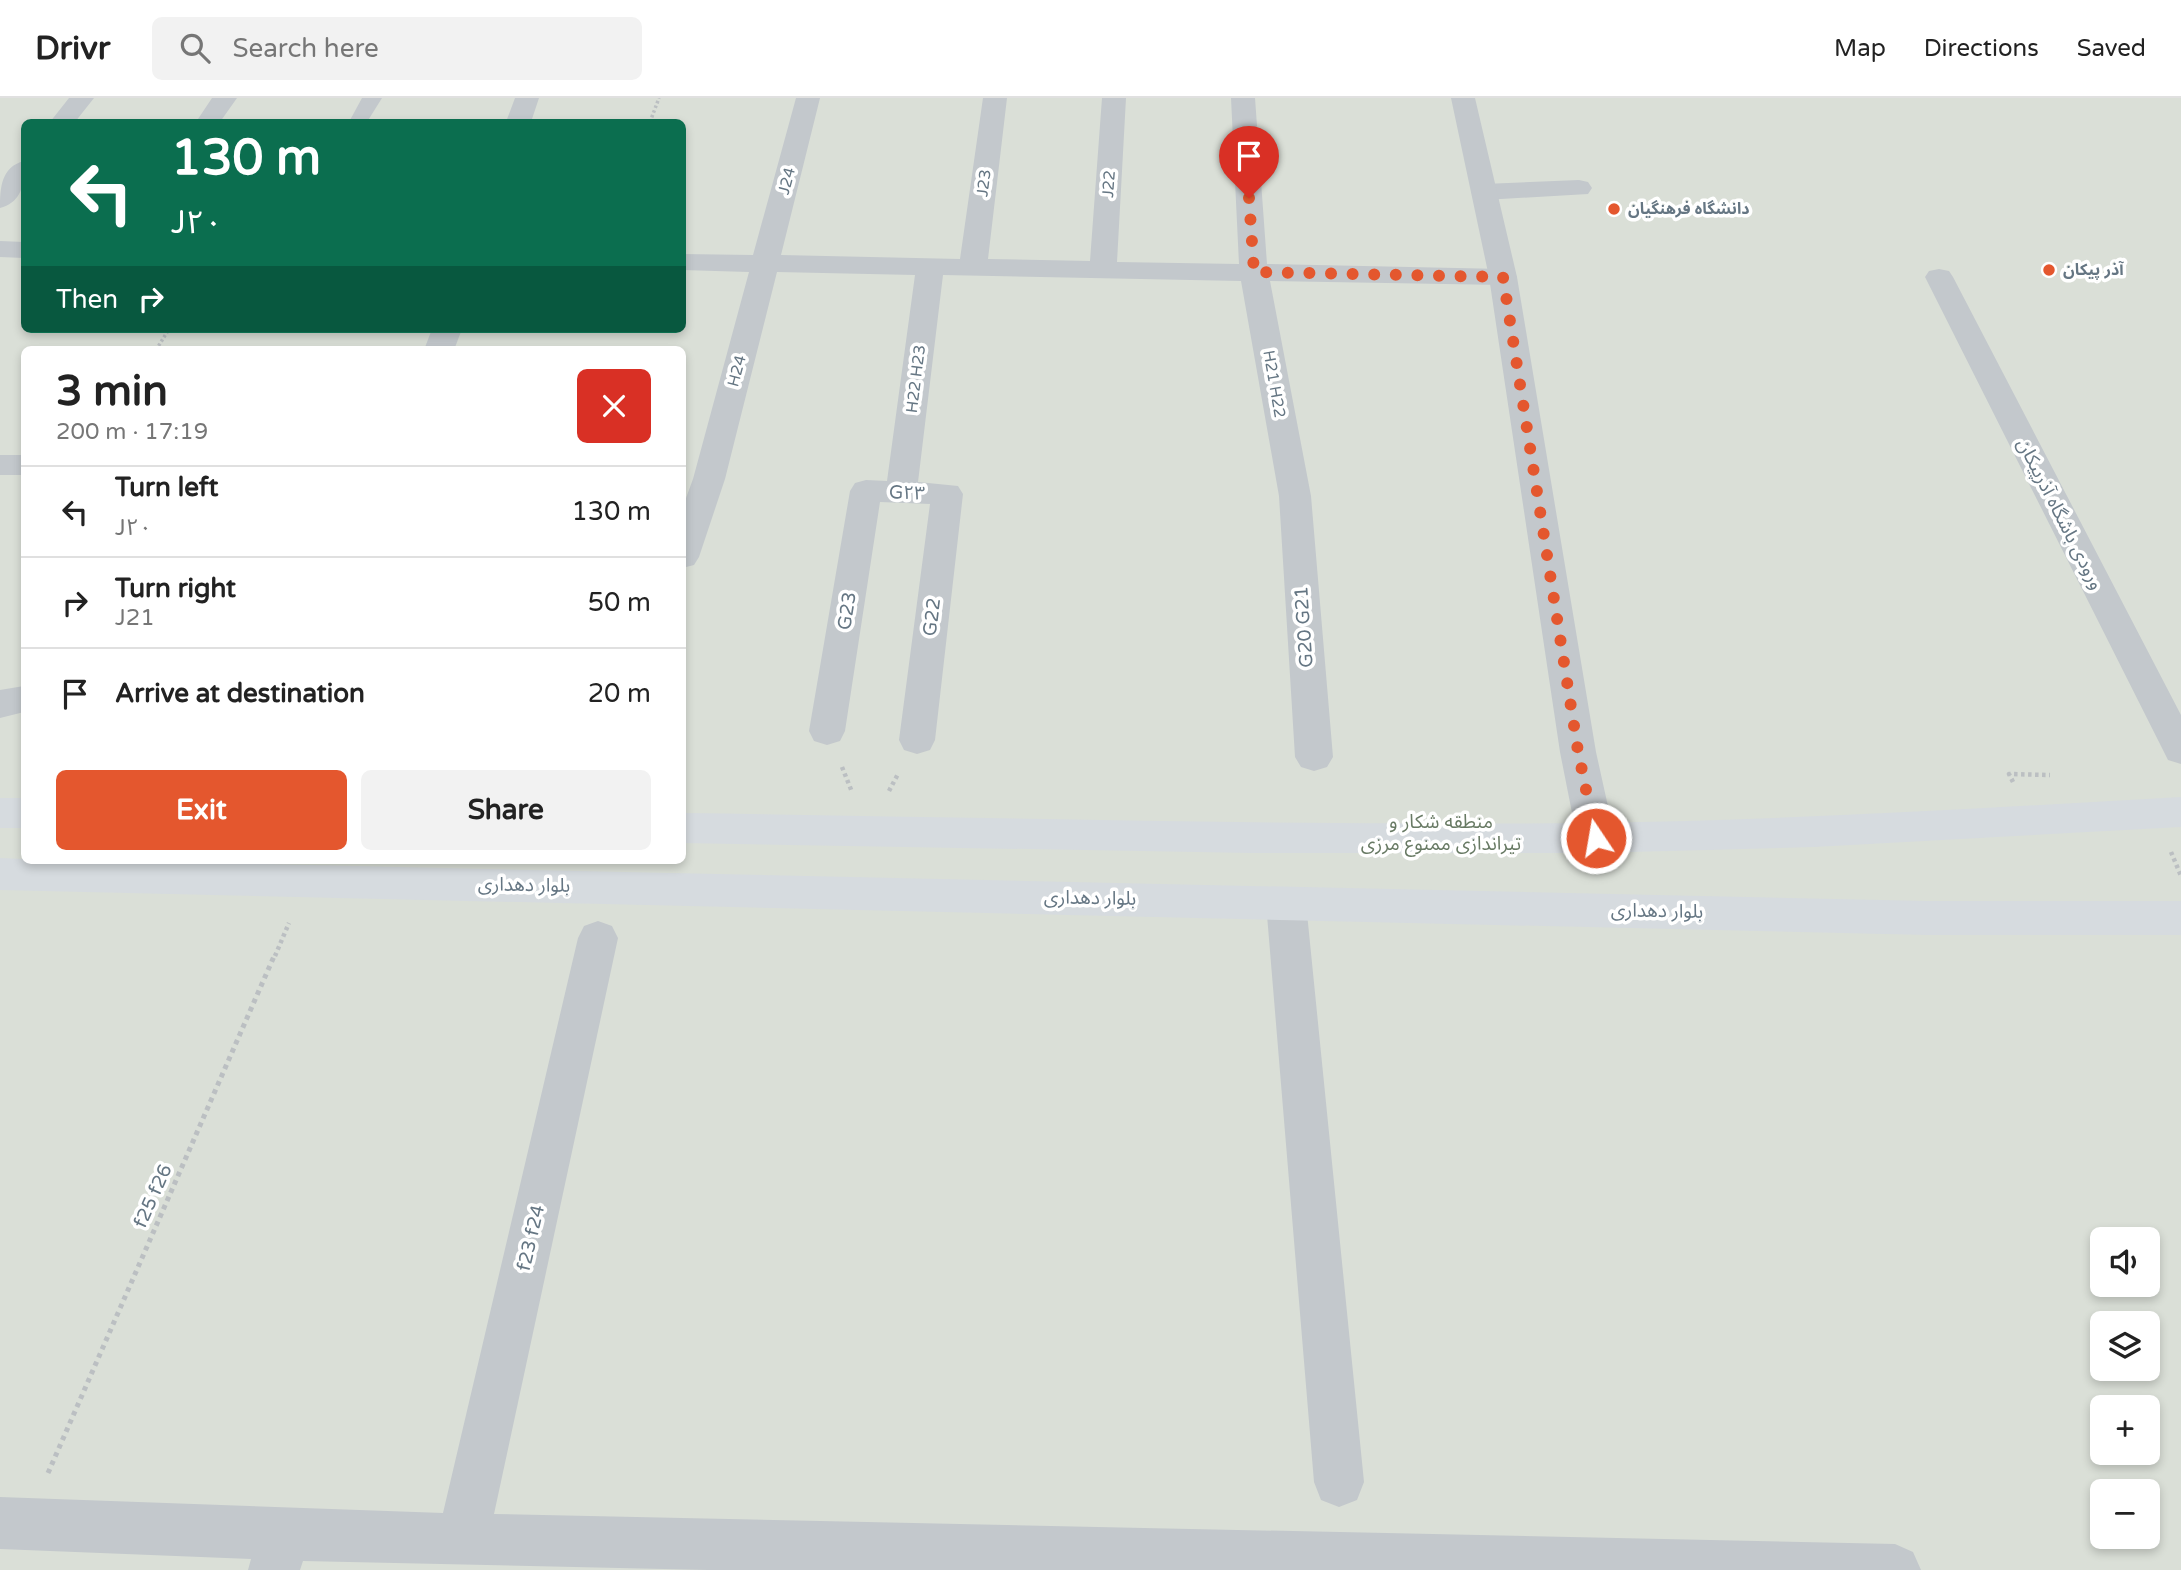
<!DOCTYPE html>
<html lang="en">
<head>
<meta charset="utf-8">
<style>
	:root { --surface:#fff; --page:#f2f2f2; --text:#222; --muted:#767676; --line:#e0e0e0; --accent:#e4572e }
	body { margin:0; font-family:"Varela Round","Noto Sans Arabic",sans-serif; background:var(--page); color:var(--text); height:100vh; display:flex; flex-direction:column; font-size:26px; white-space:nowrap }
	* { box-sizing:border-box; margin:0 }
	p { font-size:23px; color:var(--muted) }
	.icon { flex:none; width:38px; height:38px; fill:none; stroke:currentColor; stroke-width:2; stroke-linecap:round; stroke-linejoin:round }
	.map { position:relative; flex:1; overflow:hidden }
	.sheet { position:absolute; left:21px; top:248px; width:665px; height:518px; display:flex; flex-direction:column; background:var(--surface); border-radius:10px; box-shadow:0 4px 10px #0003 }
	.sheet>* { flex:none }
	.top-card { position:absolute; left:21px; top:21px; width:665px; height:214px; border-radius:10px; box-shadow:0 4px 10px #0003; background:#0b6e4f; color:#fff; overflow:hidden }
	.tools { position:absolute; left:2090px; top:1129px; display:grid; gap:14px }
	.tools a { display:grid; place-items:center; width:70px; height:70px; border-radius:10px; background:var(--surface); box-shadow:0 4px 10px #0003; font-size:35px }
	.pin { position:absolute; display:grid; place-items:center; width:60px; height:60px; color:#fff; margin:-72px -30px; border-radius:50% 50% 50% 0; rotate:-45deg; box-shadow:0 0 7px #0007 }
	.pin .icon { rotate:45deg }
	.me { position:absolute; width:77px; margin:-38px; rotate:348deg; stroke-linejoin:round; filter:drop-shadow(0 0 5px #0008) }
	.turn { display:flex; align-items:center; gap:24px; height:147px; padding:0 35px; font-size:32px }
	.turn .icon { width:91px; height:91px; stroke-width:2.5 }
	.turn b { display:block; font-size:49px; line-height:60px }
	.then { display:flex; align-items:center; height:66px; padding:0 35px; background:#0003; gap:14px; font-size:26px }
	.round { display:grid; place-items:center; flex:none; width:74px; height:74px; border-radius:10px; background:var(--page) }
	.headline { display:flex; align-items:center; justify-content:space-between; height:119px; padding:0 35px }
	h1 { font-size:42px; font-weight:700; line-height:52px }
	.button { display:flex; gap:14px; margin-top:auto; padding:14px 35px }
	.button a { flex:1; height:80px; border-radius:10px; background:var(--accent); color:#fff; font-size:28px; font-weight:700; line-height:80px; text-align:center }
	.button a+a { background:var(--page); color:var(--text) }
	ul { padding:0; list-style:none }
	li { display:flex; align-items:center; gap:21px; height:91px; padding:0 35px; border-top:2px solid var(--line) }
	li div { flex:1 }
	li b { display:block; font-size:26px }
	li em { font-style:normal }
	header { display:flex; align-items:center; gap:42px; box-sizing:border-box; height:98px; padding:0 35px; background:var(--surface); border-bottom:2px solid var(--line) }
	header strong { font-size:33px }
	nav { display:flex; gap:38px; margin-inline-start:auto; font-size:24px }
	.search { width:490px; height:63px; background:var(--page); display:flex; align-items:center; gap:18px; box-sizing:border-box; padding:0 24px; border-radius:10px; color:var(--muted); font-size:26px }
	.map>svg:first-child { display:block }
</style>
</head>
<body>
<header>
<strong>Drivr</strong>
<div class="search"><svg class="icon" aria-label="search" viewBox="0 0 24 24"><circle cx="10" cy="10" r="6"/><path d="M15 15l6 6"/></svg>Search here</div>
<nav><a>Map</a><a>Directions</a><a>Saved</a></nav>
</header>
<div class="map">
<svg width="2181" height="1472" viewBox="0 0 2181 1472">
	<rect width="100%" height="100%" fill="#fafaf8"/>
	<path fill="#dadfd7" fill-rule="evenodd" d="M0,0H2181V1472H0ZM24,24H682V231H24ZM24,252H682V763H24ZM2102,1141H2147V1186H2102ZM2102,1225H2147V1270H2102ZM2102,1309H2147V1354H2102ZM2102,1393H2147V1438H2102Z"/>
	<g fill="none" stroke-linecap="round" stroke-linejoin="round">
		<path stroke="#bbbfc2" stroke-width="3.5" stroke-dasharray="2.5 2.5" stroke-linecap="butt" d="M650,24L659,0
			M156,252L169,231"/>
		<path stroke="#bbbfc2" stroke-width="4.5" stroke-dasharray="3.5 3.5" stroke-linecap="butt" d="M842,669L852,694
			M2013,684L2009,676L2050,677
			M889,693L898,676
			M2171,754L2181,778
			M275,858L289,825"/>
		<path stroke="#bbbfc2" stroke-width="5" stroke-dasharray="4.5 4.5" stroke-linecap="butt" d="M48,1375L275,856"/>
		<path fill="#c3c8cc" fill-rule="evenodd" d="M362,0H382L367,24H349Z"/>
		<path fill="#c3c8cc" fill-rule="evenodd" d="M69,0H94L75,24H50Z
			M212,0H237L220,24H196Z
			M515,0H539L531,24H506Z
			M796,0H820L781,157L960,161L983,0H1007L988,161L1090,163L1102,0H1126L1117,164L1239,166L1231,0H1255L1267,166L1503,171L1513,173L1517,179L1513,185L1503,187L1270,183L1311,398L1333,659L1327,669L1314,673L1301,669L1295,659L1279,398L1241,183L943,177L918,384L958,388L963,396L935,642L930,652L917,656L904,652L899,642L930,406L880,404L845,633L840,643L827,647L814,643L809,633L850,393L855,385L866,382L887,383L915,177L777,174L725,381L699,459L694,467L682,470V411L693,381L749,174L682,172V156L753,157Z
			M24,63C26,83 22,105 0,110C0,90 1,69 24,63Z
			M1579,82L1588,84L1592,90L1588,96L1484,102L1475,100L1471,94L1475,88L1484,86Z
			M0,143L24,144V160L0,159Z
			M1939,171L1949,173L1953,179L2181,617V666L2168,662L2163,652L1925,179L1929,173Z
			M432,231H462L454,252H424Z
			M0,357H24V377H0Z
			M24,588V614L0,620V592Z
			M1286,789L1300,793L1306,805L1364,1384L1357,1402L1339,1409L1321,1402L1314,1384L1266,805L1272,793Z
			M598,823L612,828L618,840L494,1416L1895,1446L1913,1454L1921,1472H708L303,1463L300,1472H248L251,1461L0,1451V1399L443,1415L578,840L584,828Z"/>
		<path fill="#c3c8cc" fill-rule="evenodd" d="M1451,0H1475L1517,179L1596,654L1615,740L1610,751L1596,755L1582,751L1577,740L1560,654L1489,179Z"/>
		<path fill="#d6dbdf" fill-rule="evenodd" d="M2181,699V729L1814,749L1594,755H1252L682,745V715C986,719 1290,728 1594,725C1790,722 1985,710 2181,699Z
			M0,700H24V730H0Z
			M0,760L24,761V763H132L1927,803H2181V837H1927L0,792Z"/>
	</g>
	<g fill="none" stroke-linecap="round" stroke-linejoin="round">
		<path stroke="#e4572e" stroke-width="12" stroke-dasharray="0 21.6" d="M1249,100L1254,174L1503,179L1578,653L1596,740"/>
	</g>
	<g fill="#e4572e" stroke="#fff" stroke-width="2.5">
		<circle cx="1614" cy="111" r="7"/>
		<circle cx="2049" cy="172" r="7"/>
	</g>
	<g text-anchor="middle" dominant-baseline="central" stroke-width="7" stroke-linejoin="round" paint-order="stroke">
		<g font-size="16" fill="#657683" stroke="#fff">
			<text transform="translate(787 83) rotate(-75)">J24</text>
			<text transform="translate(984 85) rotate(-83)">J23</text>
			<text transform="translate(1109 86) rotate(-86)">J22</text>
			<text transform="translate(737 273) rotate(-75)">H24</text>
			<text transform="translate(916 281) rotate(-83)">H22 H23</text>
			<text transform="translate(1274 286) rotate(80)">H21 H22</text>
		</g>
		<g font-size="16" font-weight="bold" fill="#657683" stroke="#fff" text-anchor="start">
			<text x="1628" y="111">دانشگاه فرهنگیان</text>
			<text x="2063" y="172">آذر پیکان</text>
		</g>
		<g font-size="19" fill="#657683" stroke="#fff">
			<text transform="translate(907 395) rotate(2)">G۲۳</text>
			<text transform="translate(2060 416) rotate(63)">ورودی باشگاه آذرپیکان</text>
			<text transform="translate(847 513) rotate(-81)">G23</text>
			<text transform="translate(932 519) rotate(-83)">G22</text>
			<text transform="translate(1304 529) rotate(-94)">G20 G21</text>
			<text transform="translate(524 787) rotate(1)">بلوار دهداری</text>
			<text transform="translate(1090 800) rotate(1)">بلوار دهداری</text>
			<text transform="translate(1657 813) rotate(1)">بلوار دهداری</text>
			<text transform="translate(153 1098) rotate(-66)">f25 f26</text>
			<text transform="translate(531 1140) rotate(-77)">f23 f24</text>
		</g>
		<g font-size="19" fill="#687a64" stroke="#fff">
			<text x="1441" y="724">منطقه شکار و<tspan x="1441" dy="22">تیراندازی ممنوع مرزی</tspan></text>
		</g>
	</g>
</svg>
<div class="tools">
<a><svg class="icon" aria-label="sound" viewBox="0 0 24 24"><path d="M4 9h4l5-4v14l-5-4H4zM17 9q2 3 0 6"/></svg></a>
<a><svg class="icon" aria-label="layers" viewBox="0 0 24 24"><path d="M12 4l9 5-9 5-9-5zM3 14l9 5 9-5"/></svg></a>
<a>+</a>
<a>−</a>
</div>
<div class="pin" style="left:1249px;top:100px;background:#d93025"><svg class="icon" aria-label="arrive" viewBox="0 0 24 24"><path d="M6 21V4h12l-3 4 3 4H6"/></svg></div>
<svg class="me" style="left:1596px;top:740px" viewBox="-20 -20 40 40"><circle r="17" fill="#e4572e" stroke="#fff" stroke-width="3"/><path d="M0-11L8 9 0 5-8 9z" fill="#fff"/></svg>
<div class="top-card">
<div class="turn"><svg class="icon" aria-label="left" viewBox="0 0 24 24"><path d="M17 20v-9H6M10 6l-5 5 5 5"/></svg><div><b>130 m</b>J۲۰</div></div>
<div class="then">Then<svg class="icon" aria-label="right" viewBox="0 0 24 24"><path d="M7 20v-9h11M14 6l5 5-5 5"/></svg></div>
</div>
<section class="sheet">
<div class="headline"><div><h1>3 min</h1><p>200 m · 17:19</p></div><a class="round" style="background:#d93025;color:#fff"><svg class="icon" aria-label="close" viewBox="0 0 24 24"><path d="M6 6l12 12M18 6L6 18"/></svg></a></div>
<ul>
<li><svg class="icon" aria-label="left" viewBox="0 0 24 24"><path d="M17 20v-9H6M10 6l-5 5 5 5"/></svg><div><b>Turn left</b><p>J۲۰</p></div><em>130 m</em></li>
<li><svg class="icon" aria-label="right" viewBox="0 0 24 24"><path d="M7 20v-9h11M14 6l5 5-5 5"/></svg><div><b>Turn right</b><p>J21</p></div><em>50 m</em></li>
<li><svg class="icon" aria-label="arrive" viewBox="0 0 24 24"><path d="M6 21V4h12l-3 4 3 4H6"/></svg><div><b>Arrive at destination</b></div><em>20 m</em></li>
</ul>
<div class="button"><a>Exit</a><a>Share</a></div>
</section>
</div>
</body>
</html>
